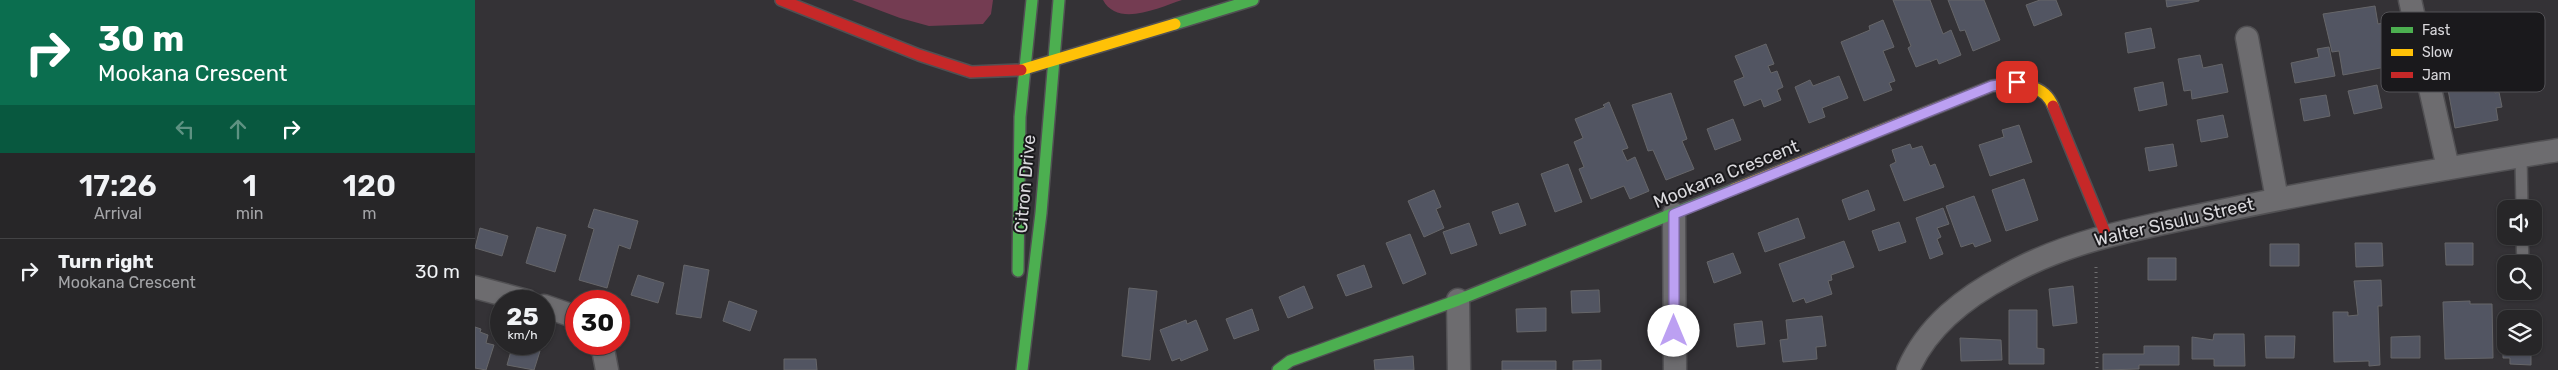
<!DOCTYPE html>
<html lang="en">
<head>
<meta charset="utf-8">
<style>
	:root { --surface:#272628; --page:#2f2e30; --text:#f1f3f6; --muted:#a4a5a8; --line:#434345 }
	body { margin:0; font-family:Rubik,sans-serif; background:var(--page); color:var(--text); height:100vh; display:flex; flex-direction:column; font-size:19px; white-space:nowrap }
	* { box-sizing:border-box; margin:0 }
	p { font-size:16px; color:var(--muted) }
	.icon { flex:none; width:28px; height:28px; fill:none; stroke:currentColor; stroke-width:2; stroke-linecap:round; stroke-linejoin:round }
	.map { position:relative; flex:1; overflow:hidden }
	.panel { display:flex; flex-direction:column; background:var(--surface); width:475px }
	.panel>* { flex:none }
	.top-card { background:#0b6e4f; color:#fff; overflow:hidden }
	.tools { position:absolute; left:2022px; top:200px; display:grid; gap:10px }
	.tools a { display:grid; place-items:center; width:45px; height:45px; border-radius:10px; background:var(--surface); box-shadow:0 1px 4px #0004,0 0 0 1px var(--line); font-size:25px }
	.speed { position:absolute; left:15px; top:290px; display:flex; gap:10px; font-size:25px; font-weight:700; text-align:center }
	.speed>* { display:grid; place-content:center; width:65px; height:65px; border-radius:50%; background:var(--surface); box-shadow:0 1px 4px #0004,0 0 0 1px var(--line); line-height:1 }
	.speed small { font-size:12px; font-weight:400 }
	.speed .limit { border:8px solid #d22; background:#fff; color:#111 }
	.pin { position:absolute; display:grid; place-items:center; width:42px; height:42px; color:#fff; margin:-21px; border-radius:10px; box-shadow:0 2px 8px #0006 }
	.me { position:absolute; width:55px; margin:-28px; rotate:0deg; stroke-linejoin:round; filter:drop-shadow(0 0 4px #0008) }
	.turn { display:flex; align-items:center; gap:18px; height:105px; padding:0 15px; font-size:22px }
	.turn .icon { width:65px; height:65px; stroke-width:2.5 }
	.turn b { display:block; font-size:35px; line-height:42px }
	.lanes { display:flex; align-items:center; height:48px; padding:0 15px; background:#0003; justify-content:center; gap:25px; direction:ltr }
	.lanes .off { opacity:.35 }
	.eta { display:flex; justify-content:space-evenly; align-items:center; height:85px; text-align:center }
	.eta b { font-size:30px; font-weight:600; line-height:35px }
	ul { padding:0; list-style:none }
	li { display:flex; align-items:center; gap:15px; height:65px; padding:0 15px; border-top:1px solid var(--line) }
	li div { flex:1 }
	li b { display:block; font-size:19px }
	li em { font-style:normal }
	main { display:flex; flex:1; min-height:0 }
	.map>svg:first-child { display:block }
</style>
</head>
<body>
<main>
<section class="panel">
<div class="top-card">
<div class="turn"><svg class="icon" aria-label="right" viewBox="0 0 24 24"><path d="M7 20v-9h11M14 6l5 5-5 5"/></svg><div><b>30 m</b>Mookana Crescent</div></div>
<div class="lanes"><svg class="icon off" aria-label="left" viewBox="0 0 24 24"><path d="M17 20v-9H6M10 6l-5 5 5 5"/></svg><svg class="icon off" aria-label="ahead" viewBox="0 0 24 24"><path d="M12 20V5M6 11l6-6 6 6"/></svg><svg class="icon" aria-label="right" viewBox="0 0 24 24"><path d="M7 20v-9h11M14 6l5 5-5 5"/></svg></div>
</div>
<div class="eta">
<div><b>17:26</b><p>Arrival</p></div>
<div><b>1</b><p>min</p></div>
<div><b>120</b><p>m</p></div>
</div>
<ul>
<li><svg class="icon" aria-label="right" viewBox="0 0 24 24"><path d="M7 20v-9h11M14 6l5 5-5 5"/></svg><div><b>Turn right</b><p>Mookana Crescent</p></div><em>30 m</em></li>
</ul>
</section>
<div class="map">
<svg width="2083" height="370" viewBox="0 0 2083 370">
	<rect width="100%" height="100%" fill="#343236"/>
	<path fill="#743c52" d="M377,0H518L516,14L508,24L454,26L425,18Z
		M628,0H707C685,7 643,28 628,0Z"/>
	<path fill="#525562" stroke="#666669" d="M1418,0H1455L1468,34L1476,30L1486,55L1464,64L1462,59L1441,67L1433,48L1436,46Z
		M1473,0H1509L1525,40L1498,51L1490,30L1485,31Z
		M1565,0H1581L1587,15L1559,26L1551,5Z
		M1691,0H1724V1L1692,7Z
		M1900,6L1903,24L1908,23L1916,66L1868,75L1864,51L1857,52L1848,14Z
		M1408,20L1419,47L1408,51L1420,81L1414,83L1417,90L1389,101L1366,42L1395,30L1394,26Z
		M1676,28L1680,48L1653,53L1650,33Z
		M1291,44L1299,64L1293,66L1296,73L1302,71L1308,87L1302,90L1306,100L1289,107L1286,99L1269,106L1259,81L1269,77L1260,56Z
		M1854,47L1860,76L1820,83L1816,63L1844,57L1842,49Z
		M1725,55L1728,68L1747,64L1753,92L1717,99L1716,90L1709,91L1703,59Z
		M2018,64L2022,81L2018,82L2020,93L2024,92L2027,107L2021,108L2023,120L1980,128L1970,73Z
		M1364,76L1373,98L1347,108L1350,117L1334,123L1320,87L1335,80L1338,86Z
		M1688,82L1692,105L1664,111L1659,88Z
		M1902,85L1907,108L1879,114L1873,91Z
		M1196,93L1212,139L1207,141L1219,169L1191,180L1178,150L1173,151L1157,105Z
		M1851,95L1855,116L1829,121L1825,99Z
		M1134,102L1153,148L1147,150L1152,161L1160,157L1174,191L1155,199L1149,186L1116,199L1104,169L1109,167L1099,142L1108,138L1100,119L1130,107L1128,105Z
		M1748,115L1753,137L1726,142L1722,120Z
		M1258,119L1266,140L1240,150L1232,129Z
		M1544,125L1557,162L1515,176L1504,145L1529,137L1527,130Z
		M1435,144L1437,149L1447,146L1455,166L1460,164L1469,187L1429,201L1415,165L1421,162L1417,150Z
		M1698,144L1702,166L1674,171L1670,148Z
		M1093,164L1107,202L1080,212L1066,174Z
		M1549,179L1563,220L1531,231L1517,190Z
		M959,190L966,207L961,209L969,228L949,237L933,201Z
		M1393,190L1400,210L1374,220L1367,200Z
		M1499,196L1516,241L1500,247L1498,243L1486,247L1471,206Z
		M1043,203L1051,225L1025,234L1017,212Z
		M1468,208L1474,224L1462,228L1466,237L1462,239L1468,254L1455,259L1441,218Z
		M119,209L163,221L155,249L144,245L132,288L104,280L119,229L113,227Z
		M1323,218L1330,238L1290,252L1283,233Z
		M1424,222L1431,242L1404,251L1397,231Z
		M994,223L1002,245L976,254L968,232Z
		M62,227L91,235L80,272L51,263Z
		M5,228L33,236L27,256L0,248Z
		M935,234L951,274L928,284L911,243Z
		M1369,241L1379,267L1356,275L1357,280L1353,281L1357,294L1331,303L1329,298L1318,302L1304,264Z
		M1880,243H1907L1908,266L1881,267Z
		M1970,243H1998V265H1971Z
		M1795,244H1824V266H1795Z
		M1258,253L1266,273L1239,283L1232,262Z
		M1673,258H1701V280H1673Z
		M209,265L234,270L226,318L201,314Z
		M889,265L897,287L871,296L862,275Z
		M163,275L189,283L183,303L156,295Z
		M1906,280L1907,306H1903L1905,365L1894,366V361L1859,362L1858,312H1873V316L1883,315L1879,281Z
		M829,286L838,308L813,318L804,297Z
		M1598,286L1602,323L1578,326L1574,289Z
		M654,288L682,291L675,360L647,356Z
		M1124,290L1125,312L1097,313L1096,291Z
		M254,301L282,311L275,331L248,321Z
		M1995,301V304H2017L2018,358L1970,359L1968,302Z
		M1071,308V331L1042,332L1041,309Z
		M777,309L784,330L759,339L751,319Z
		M1534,310H1562V348L1569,349V364H1534Z
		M1347,316L1351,346L1341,347L1342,359L1308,362L1305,340L1313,339L1311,320Z
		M711,320L712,324L721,320L733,350L706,361L705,358L697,361L685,330Z
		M1287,321L1290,344L1262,347L1259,324Z
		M0,327L6,329L5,332L13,335L11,343L19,345L11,370L0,368Z
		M1739,334H1769L1770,366H1739V359H1717V337L1738,340Z
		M1790,336H1820L1819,358H1791Z
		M1945,336V358H1916V337Z
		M2028,337H2031V346H2056V365L2035,364V358H2028Z
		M1485,338L1526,340L1527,360L1486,361Z
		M38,344L65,351L59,370L32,365Z
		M1669,346H1704V365H1664V369L1628,370V354H1669Z
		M938,356L939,370H900L899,360Z
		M309,359H341L342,370H309Z
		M1126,360V370H1098V361Z
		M1027,361H1081V370H1027Z"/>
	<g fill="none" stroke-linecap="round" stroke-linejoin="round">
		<defs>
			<path id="lane" d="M2046,156L2047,209
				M2047,236L2048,264"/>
			<path id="street" d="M1935,0L1973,168
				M1772,38L1802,199
				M1199,214L1200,370
				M0,287L52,301
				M983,300L984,370
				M69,306L101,317
				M127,344L132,370
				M1433,370C1452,326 1490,297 1532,275C1596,239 1670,227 1741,212C1854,188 1969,169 2083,150"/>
			<path id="fast" d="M700,24L778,0
				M543,271L545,117L557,0
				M547,370L566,213L584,0
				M803,370L815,361L983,300L1259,189"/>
			<path id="slow" d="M546,70L700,24
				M1259,189L1517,86C1538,83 1568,81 1578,106"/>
			<path id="jam" d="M306,0L444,55L496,72L546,70
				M1578,106L1631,235"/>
		</defs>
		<use href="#lane" stroke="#515053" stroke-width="14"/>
		<use href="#street" stroke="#515053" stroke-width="25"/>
		<use href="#fast" stroke="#515053" stroke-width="14"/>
		<use href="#slow" stroke="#515053" stroke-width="14"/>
		<use href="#jam" stroke="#515053" stroke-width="14"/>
		<path stroke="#6f6e70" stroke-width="3" stroke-dasharray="1 4" stroke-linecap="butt" d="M1621,267L1622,370"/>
		<use href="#lane" stroke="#6d6c6f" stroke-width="11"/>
		<use href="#street" stroke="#6d6c6f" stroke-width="22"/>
		<use href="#fast" stroke="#4caf50" stroke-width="11"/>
		<use href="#slow" stroke="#ffc107" stroke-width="11"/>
		<use href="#jam" stroke="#c62828" stroke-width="11"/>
	</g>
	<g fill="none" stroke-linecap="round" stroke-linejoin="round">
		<defs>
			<path id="route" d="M1199,331V214L1517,86L1542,82"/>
		</defs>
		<use href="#route" stroke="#7a689d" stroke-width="12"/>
		<use href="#route" stroke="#bca0f2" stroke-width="9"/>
	</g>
	<g text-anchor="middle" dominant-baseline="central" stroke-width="4" stroke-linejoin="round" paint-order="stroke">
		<g font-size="18" fill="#d9d8dc" stroke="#1a191c">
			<text transform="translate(1251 174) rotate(-22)">Mookana Crescent</text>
			<text transform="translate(550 184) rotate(-85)">Citron Drive</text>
			<text transform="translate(1699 222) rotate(-13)">Walter Sisulu Street</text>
		</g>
	</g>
	<rect x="1906" y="12" width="164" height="80" rx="8" fill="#1a191c" stroke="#535256" stroke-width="1"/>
	<rect x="1916" y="27" width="22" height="6" fill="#4caf50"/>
	<rect x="1916" y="49" width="22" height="7" fill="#ffc107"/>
	<rect x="1916" y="72" width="22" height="6" fill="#c62828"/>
	<g font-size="14" fill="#d9d8dc">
		<text x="1947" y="35">Fast</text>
		<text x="1947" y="57">Slow</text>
		<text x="1947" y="80">Jam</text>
	</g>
</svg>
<div class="tools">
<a><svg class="icon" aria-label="sound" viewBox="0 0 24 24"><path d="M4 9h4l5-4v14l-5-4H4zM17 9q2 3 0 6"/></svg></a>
<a><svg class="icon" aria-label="search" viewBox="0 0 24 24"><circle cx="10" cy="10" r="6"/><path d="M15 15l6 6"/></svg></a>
<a><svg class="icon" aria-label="layers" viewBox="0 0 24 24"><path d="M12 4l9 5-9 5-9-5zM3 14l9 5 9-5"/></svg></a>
</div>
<div class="speed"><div>25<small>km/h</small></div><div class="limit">30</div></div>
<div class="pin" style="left:1542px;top:82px;background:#d93025"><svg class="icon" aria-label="arrive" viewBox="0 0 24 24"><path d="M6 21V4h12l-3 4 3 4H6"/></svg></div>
<svg class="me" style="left:1199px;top:331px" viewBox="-20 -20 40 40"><circle r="19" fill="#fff"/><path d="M0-13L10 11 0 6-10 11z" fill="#bca0f2"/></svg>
</div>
</main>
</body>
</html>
